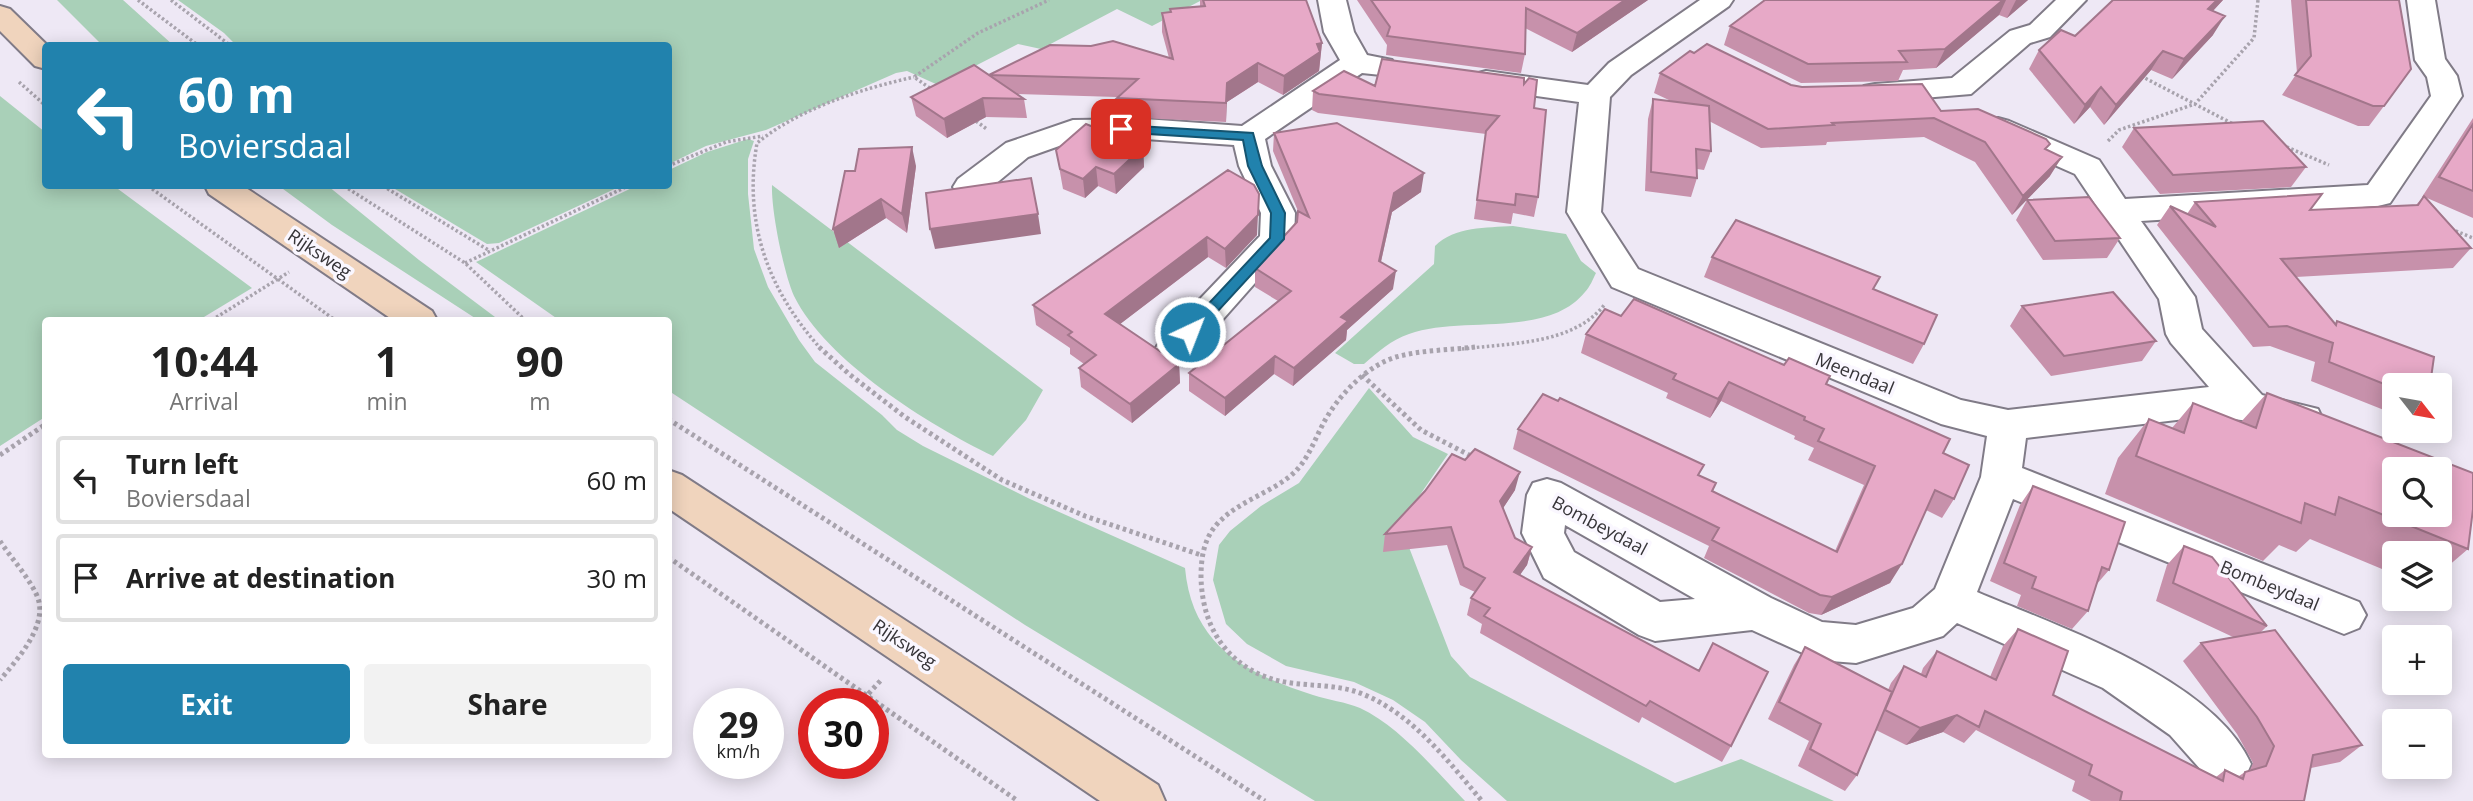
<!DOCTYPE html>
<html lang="en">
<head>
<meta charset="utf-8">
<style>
	:root { --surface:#fff; --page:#f2f2f2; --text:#222; --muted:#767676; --line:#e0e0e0; --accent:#2182ad }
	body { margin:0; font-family:"Open Sans",sans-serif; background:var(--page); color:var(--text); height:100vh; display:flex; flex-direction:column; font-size:26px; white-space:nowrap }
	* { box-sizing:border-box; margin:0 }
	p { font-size:23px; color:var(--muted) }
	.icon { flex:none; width:38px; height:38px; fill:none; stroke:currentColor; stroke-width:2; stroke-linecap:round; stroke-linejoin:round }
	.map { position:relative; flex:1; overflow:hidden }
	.details { position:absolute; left:42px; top:317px; width:630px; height:441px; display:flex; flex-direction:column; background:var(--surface); border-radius:7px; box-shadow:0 4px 18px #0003 }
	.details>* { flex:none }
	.top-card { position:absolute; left:42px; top:42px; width:630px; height:147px; border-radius:7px; box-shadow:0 4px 18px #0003; background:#2182ad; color:#fff; overflow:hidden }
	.needle { width:46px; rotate:121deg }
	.fabs { position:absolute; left:2382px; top:373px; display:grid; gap:14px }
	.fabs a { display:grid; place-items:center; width:70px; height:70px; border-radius:7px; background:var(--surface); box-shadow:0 4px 18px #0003; font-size:35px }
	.speed { position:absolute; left:693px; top:688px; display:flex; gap:14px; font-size:35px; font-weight:700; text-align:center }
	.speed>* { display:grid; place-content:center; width:91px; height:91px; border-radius:50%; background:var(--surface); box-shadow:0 4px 18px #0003; line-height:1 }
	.speed small { font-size:18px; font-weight:400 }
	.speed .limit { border:10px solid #d22; background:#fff; color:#111 }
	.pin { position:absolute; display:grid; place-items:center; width:60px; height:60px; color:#fff; margin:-30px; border-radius:14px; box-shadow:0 4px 10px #0006 }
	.me { position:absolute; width:77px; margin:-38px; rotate:43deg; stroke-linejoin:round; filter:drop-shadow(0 0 5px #0008) }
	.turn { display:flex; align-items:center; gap:24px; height:147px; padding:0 21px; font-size:32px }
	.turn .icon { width:91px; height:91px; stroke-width:2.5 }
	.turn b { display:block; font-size:49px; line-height:60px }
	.eta { display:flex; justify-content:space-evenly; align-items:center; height:119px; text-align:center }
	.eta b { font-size:42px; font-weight:700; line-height:49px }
	.action { display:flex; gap:14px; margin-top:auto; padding:14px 21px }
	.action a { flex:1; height:80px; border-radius:7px; background:var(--accent); color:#fff; font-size:28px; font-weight:700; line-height:80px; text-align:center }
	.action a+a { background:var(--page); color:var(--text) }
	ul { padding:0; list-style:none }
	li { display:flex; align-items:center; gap:21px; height:88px; margin:0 14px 10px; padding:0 7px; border:4px solid var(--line); border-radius:7px }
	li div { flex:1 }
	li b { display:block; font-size:26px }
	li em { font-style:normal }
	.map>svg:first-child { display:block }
</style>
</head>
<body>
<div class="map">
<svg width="2473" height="801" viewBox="0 0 2473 801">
	<rect width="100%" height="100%" fill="#eee8f5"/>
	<path fill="#a9d0b8" d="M57,0H123L173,45H102Z
		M178,0H1202L1152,26L1117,9L1041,49L1018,44L938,85L907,71L896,73L766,130L706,146L669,164L668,46L236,45L224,33Z
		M0,96L45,132L46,186H114L252,288L199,320H46L45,417L0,446Z
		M748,139L754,141L748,159V194L754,249L768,287L799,340L815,362L882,415L897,430L923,446L1030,499L1185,568C1192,646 1247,674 1313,695C1328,700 1346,702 1360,708C1399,726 1435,770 1465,801H1315L1025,625L669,391L668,320H559L476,262L636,186H668L669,170L707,152Z
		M772,185L1043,390L1026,420L993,456C929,425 826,361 794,296C784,274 771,210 772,185Z
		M279,186H328L419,260L499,320H478L332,225Z
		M390,186H621L499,243L487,244Z
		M1513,226L1566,234L1581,261L1596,273C1593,279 1590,287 1585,292C1547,339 1461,315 1409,334C1391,340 1379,351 1364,364H1354L1335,353L1434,264L1435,246C1455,226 1486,228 1513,226Z
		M1369,388L1413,437L1448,454L1400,524L1451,656L1470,677L1675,783L1741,759L1834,801H1507L1461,760L1425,722L1393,700L1354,682L1286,666L1247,644L1226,624L1213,580L1219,545L1230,531L1261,506L1299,483Z"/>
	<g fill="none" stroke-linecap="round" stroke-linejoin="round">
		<defs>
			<path id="street" d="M1318,0H1346L1354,32L1367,55L1392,60L1396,66L1392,72L1381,75L1362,73L1265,139L1271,166L1295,213L1294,239L1186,361L1173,365L1160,361L1154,351L1160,341L1260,236L1261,213L1239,166L1234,145L1145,139L1076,140L1028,157L982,195L970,198L958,195L953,187L958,179L1006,143L1073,120L1145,119L1242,126L1340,60L1324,32Z
				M1700,0H1733L1729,6L1631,75L1610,97L1601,212L1638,269L1961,400L2008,410L2209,387L2171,343L2166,334L2159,299L2075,174L1987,135L1982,128L1987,121L1998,118L2009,121L2099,160L2125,199L2368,185L2431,96L2427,77L2415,60L2407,0H2435L2445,59L2457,76L2462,96L2390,203L2378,206L2141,221L2195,297L2202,329L2262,395L2318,409L2323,420L2318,431L2304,435L2249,421L2210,416L2026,438L2022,468L2359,602L2366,615L2359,628L2344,634L2329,628L2013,499L1977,592C2059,627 2213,679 2251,764L2244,780L2227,786L2210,780L2170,735L2103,688L1957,623L1943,636L1856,663L1818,660L1752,630L1655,641L1639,635L1544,578L1522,533L1527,495L1533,483L1547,479L1561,483L1771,598L1822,622L1856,625L1913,608L1935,589L1981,477L1987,436L1941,424L1612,287L1567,212L1579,102L1486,89L1475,86L1471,80L1475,74L1486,71L1588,85L1609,63ZM1565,525L1695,599L1660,602L1574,552L1564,533Z
				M2056,0H2086L2050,37L2030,43L1971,94L1875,102L1864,100L1860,93L1864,86L1875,84L1952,78L2010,31L2030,25Z"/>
			<path id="secondary" d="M0,6L10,9L48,46H46V69L35,66L0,31Z
				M205,186H243L432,311L437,320H393L209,194Z
				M668,470L682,475L1158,785L1165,801H1100L668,508Z"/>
		</defs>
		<use href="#street" stroke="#807b87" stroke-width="4"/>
		<use href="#secondary" stroke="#807b87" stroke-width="4"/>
		<path stroke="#a8a3ad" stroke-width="3.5" stroke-dasharray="2.5 2.5" stroke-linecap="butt" d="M138,0L199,46
			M171,0L231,46
			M2141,76L2235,125
			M19,82L46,106
			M934,91L914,77L978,33L1049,0
			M972,118L988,130
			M2108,141L2119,130L2195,104L2254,38L2258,0
			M2282,145L2329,165
			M668,166L726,142L763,136
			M148,186L335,320
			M344,186L465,263L525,320
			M383,186L490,251
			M2451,229L2473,238
			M465,263L628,186
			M212,320L289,272
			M821,349C768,290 743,223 757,143C800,108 861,89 914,77
			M1462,349C1509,343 1574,345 1605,304"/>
		<path stroke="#a8a3ad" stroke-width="5" stroke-dasharray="3.5 3.5" stroke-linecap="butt" d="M819,347L849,374L905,417L1002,480L1085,516L1201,555
			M1475,347C1450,350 1421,350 1396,357C1366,366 1337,397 1323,424C1313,443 1307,463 1289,477C1267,494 1238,502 1218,523C1204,538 1201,557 1201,577C1202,622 1222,660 1266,677C1298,689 1333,681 1365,695C1414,716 1448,761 1482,801
			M1362,375L1421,430L1473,457
			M668,419L1265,801
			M0,455L46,424
			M0,541C10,557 35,584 39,602C45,629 16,661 0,680
			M668,557L1018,801
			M859,704L882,679"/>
		<use href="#street" fill="#fff" fill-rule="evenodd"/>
		<use href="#secondary" fill="#f0d4bd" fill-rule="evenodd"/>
	</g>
	<path fill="#c791ab" d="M1200,0H1306L1322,43L1319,71L1283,95L1258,82L1227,102L1226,122L1118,117L1117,97L1017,94L1024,99L1027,118L986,117L947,138L916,116L911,97L989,75L1169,58L1162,32V13L1170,12V9L1200,6Z
		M1357,0H1648L1572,52L1525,28V54L1521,73L1386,55L1387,45Z
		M1765,0H2028L2007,18L1999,15L1936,68L1903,70L1898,81L1801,83L1724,45L1730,26Z
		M2113,0H2223L2213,11V35L2172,79L2151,70L2104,125L2090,107L2074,124L2029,69L2039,50L2075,36Z
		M2291,0H2399L2384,106L2369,126H2358L2282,95L2297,73Z
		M1660,73L1791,85L1941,111L2047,150L2050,176L2012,215L1975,162L1924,137L1827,142L1826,145L1761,148L1709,121L1711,151L1704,170L1697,169V178L1691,197L1645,191L1648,119L1653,99L1671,101L1654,93Z
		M1524,84L1534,108L1538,197L1534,217L1513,213L1511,224L1474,219L1486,134L1318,113L1312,110L1313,91L1375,86Z
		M2473,118V218L2427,198L2471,248L2453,268L2296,277L2335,324L2337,321L2394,385V414L2311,381L2315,362L2270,346L2253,347L2157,225L2170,206L2187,214L2195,202L2310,210L2416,205L2423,197H2422Z
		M2134,128L2306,167L2291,187L2160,194L2122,147Z
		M1274,133L1421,192L1392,212L1381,262L1393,289L1347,330L1346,340L1293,386L1274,374L1225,416L1189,391V373L1278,301L1255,287V268L1297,222L1298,211L1273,151Z
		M1143,147L1144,167L1116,194L1098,186L1085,198L1063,189L1056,150Z
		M916,166L907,233L886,218L839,248L833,229Z
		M1254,185L1257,235L1226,268L1208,257L1120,324L1179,364L1180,383L1132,423L1081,387L1079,368L1084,364L1070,354V348L1036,325L1033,305Z
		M2027,200L2120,238L2107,258L2043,260L2016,220Z
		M1712,257L1874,289L1924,344L1913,364L1704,277Z
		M2022,306L2156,341L2142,361L2051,376L2010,326Z
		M1621,316L1826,384L1943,453L1954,499L1942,518L1926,510L1890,583L1821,615L1809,613L1704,558L1709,546L1513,449L1518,429L1699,475L1716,483L1713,491L1835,551L1864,485L1808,460L1814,448L1794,439L1795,436L1721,401L1710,418L1666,398L1668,393L1581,353L1586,334Z
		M2267,393L2468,549L2440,573V553H2394V574L2310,539L2296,552L2279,545L2263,561L2105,494L2118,458L2149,419L2172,428L2193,403L2241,422Z
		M1465,460L1515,490L1503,508L1515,538L1532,547L1527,565L1520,574L1731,746L1722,762L1642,717L1639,723L1480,633L1482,624L1467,615L1471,598L1475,592L1460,585L1447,545L1383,552L1385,534Z
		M2033,486L2109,570L2096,585L2088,611L2072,629L2017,606L2021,595L1990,581L2020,505Z
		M2184,546L2267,626L2261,632L2362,745L2340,762L2311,768L2304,801H2091L2072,791L2075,781L1976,730L1964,743L1943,732L1906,745L1876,730L1857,775L1845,791L1798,766L1809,741L1768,719L1794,665L1805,647L1888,690L1891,683L1904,666L1921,674L1923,668L1937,651L1990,677L2003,646L2018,629L2053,695L2216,777L2225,770L2239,776L2245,772L2250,770L2253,763L2237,734L2183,661L2201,643L2233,637L2156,601L2167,565Z"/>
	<path fill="#a2768b" d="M1625,0H1648L1572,52L1577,33Z
		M2003,0H2006L1999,15L1936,68L1945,49Z
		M2016,0H2028L2007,18Z
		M2217,0H2223L2196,29L2208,9Z
		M2225,16L2213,35L2172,79L2184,59Z
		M1322,43L1319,71L1283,95L1284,76L1317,44Z
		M2163,51L2151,70L2104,125L2116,105Z
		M1258,63V82L1227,102L1226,122L1227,83Z
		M2101,87L2090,107L2074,124L2085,105Z
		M983,98L986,117L947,138L944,119Z
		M912,147L916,166L907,233L902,214Z
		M1143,147L1144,167L1116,194L1114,174Z
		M2062,157L2050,176L2012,215L2023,196Z
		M1096,167L1098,186L1085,198L1083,179Z
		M1424,173L1421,192L1392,212L1377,279L1379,261L1394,193Z
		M1259,194L1257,235L1226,268L1225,249Z
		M881,199L886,218L839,248L833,229Z
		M1038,214L1041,234L935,249L930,229Z
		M1207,237L1208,257L1107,334L1105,314Z
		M1396,271L1393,289L1347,330L1346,340L1293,386L1294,368L1341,317Z
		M1275,356L1274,374L1225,416V398Z
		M1179,364L1180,383L1132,423L1130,404Z
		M1729,382L1721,401L1710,418L1718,399Z
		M1520,472L1515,490L1496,519L1500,501Z
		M1532,547L1527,565L1510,589L1514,572Z
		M1902,564L1890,583L1821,615L1832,597Z
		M1957,715L1943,732L1906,745L1920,728Z"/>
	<path fill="#e7a9c7" stroke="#a2768b" stroke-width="2" fill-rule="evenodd" d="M1203,0H1306L1322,43L1317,44L1320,52L1284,76L1258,63L1227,83L1226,103L1117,98L1138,79L989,75L1024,99L983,98L944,119L911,97L974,65L989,75L1050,45L1091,46L1113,41L1173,59L1162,13L1171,12L1170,9L1205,6Z
		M1371,0H1625L1577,33L1526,8L1525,54L1387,36L1390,27Z
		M1765,0H2003L1945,49L1899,51L1907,62L1808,64L1730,26Z
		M2113,0H2217L2208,9L2225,16L2184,59L2163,51L2116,105L2101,87L2085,105L2039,50L2061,30L2075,36Z
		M2306,0H2399L2411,69L2384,106H2373L2295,75L2311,56Z
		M1707,44L1791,85L1802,87L1922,84L1941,111L1978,109L2046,139L2050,144L2045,149L2062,157L2023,196L1985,142L1934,118L1832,123L1834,125L1768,129L1660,73L1690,51L1694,53Z
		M1382,59L1524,78V84L1529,78L1537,80L1534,108L1546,110L1538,197L1516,194L1515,205L1477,200L1486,131L1499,116L1319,94L1313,91L1344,71L1375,86Z
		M1653,99L1709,106L1711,151L1696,149L1697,178L1651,172Z
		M2263,121L2306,167L2173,175L2134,128Z
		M1337,123L1424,173L1394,193L1379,261L1396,271L1341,317L1348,321L1294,368L1275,356L1225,398L1189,373L1291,291L1255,268L1297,222L1298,211L1309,217L1274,133Z
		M1086,124L1143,147L1114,174L1096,167L1083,179L1060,169L1056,150Z
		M2473,124V191L2439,177Z
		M912,147L902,214L881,199L833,229L845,171H855L859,149Z
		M1228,170L1254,185L1259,194L1258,215L1225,249L1207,237L1105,314L1179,364L1130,404L1079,368L1096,355L1068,335L1072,332L1033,305Z
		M1031,178L1038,214L930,229L926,193Z
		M2322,194L2310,210L2418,205L2424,196L2471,248L2281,259L2336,325L2337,321L2434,357L2430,385H2394V388L2329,362L2333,343L2287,326L2269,327L2170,206L2216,227L2195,202Z
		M2089,197L2120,238L2055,241L2027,200Z
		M1736,220L1880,277L1873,289L1937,315L1924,344L1712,257Z
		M2113,292L2156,341L2064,356L2022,306Z
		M1634,299L1784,365L1789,358L1830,376L1826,384L1950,439L1943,453L1969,465L1954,499L1935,490L1902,564L1832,597L1820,595L1712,540L1719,528L1518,429L1543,394L1558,401L1560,398L1704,465L1698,475L1716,483L1712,491L1837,552L1875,466L1818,441L1824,429L1804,420L1805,417L1729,382L1718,399L1673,379L1676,374L1586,334L1605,309L1621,316Z
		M2267,393L2473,473V509L2468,549L2339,497L2335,515L2305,503L2301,523L2136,456L2149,419L2184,433L2193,403L2256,428ZM2394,469H2440V514H2394Z
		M1475,449L1520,472L1500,501L1515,538L1532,547L1514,572L1699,671L1713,643L1768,672L1731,746L1650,701L1646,706L1484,616L1490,608L1471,598L1485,578L1464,567L1451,527L1385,534L1425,491L1452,454L1465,460Z
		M2033,486L2125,522L2109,570L2102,567L2088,611L2032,588L2036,577L2004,563Z
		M2184,546L2212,557L2267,626L2173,583Z
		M2018,629L2068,651L2053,695L2223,781L2225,770L2243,779L2245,772L2266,766L2274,746L2257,717L2201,643L2275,630L2362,745L2313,755L2304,801H2120L2122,792L2089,775L2092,765L1985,711L1979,727L1957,715L1920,728L1885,710L1904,666L1926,677L1937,651L1996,680Z
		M1805,647L1892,692L1857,775L1810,749L1821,724L1779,702Z"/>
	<path fill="#2182ad" stroke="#155470" stroke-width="2" d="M1121,125L1253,133L1262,166L1285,213L1284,239L1195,336L1190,338L1182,332L1270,238L1271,213L1248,166L1243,140L1117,132L1115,129Z"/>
	<g text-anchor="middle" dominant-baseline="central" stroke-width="7" stroke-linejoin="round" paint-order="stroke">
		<g font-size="18" fill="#363438" stroke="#faf7ff">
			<text transform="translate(320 253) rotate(34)">Rijksweg</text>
			<text transform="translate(1855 373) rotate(22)">Meendaal</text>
			<text transform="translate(1600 525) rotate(28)">Bombeydaal</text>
			<text transform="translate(2270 585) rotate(22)">Bombeydaal</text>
			<text transform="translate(905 643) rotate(34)">Rijksweg</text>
		</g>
	</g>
</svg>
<div class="fabs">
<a><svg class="needle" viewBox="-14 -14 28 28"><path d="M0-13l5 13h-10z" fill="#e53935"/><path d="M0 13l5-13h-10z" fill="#767676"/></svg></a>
<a><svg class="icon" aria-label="search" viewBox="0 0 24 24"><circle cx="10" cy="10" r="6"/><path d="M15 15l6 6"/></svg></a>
<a><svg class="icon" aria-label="layers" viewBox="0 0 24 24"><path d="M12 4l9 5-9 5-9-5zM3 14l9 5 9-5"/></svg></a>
<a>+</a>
<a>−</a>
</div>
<div class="speed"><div>29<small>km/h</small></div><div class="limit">30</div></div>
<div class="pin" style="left:1121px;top:129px;background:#d93025"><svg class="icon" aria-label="arrive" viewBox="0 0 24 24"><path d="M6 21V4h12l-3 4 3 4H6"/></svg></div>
<svg class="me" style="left:1190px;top:332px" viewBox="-20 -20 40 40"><circle r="17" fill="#2182ad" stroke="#fff" stroke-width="3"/><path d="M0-11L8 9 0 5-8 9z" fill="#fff"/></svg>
<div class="top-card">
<div class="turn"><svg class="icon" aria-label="left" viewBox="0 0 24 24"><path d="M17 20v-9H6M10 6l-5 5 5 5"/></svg><div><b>60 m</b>Boviersdaal</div></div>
</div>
<section class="details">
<div class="eta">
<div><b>10:44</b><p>Arrival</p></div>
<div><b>1</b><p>min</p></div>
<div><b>90</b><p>m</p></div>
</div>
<ul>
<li><svg class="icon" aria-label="left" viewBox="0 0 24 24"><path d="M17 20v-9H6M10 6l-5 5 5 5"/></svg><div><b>Turn left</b><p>Boviersdaal</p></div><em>60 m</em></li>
<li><svg class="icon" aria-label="arrive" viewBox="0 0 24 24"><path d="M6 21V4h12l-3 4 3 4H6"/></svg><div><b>Arrive at destination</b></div><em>30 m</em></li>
</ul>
<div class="action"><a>Exit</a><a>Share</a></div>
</section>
</div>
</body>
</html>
